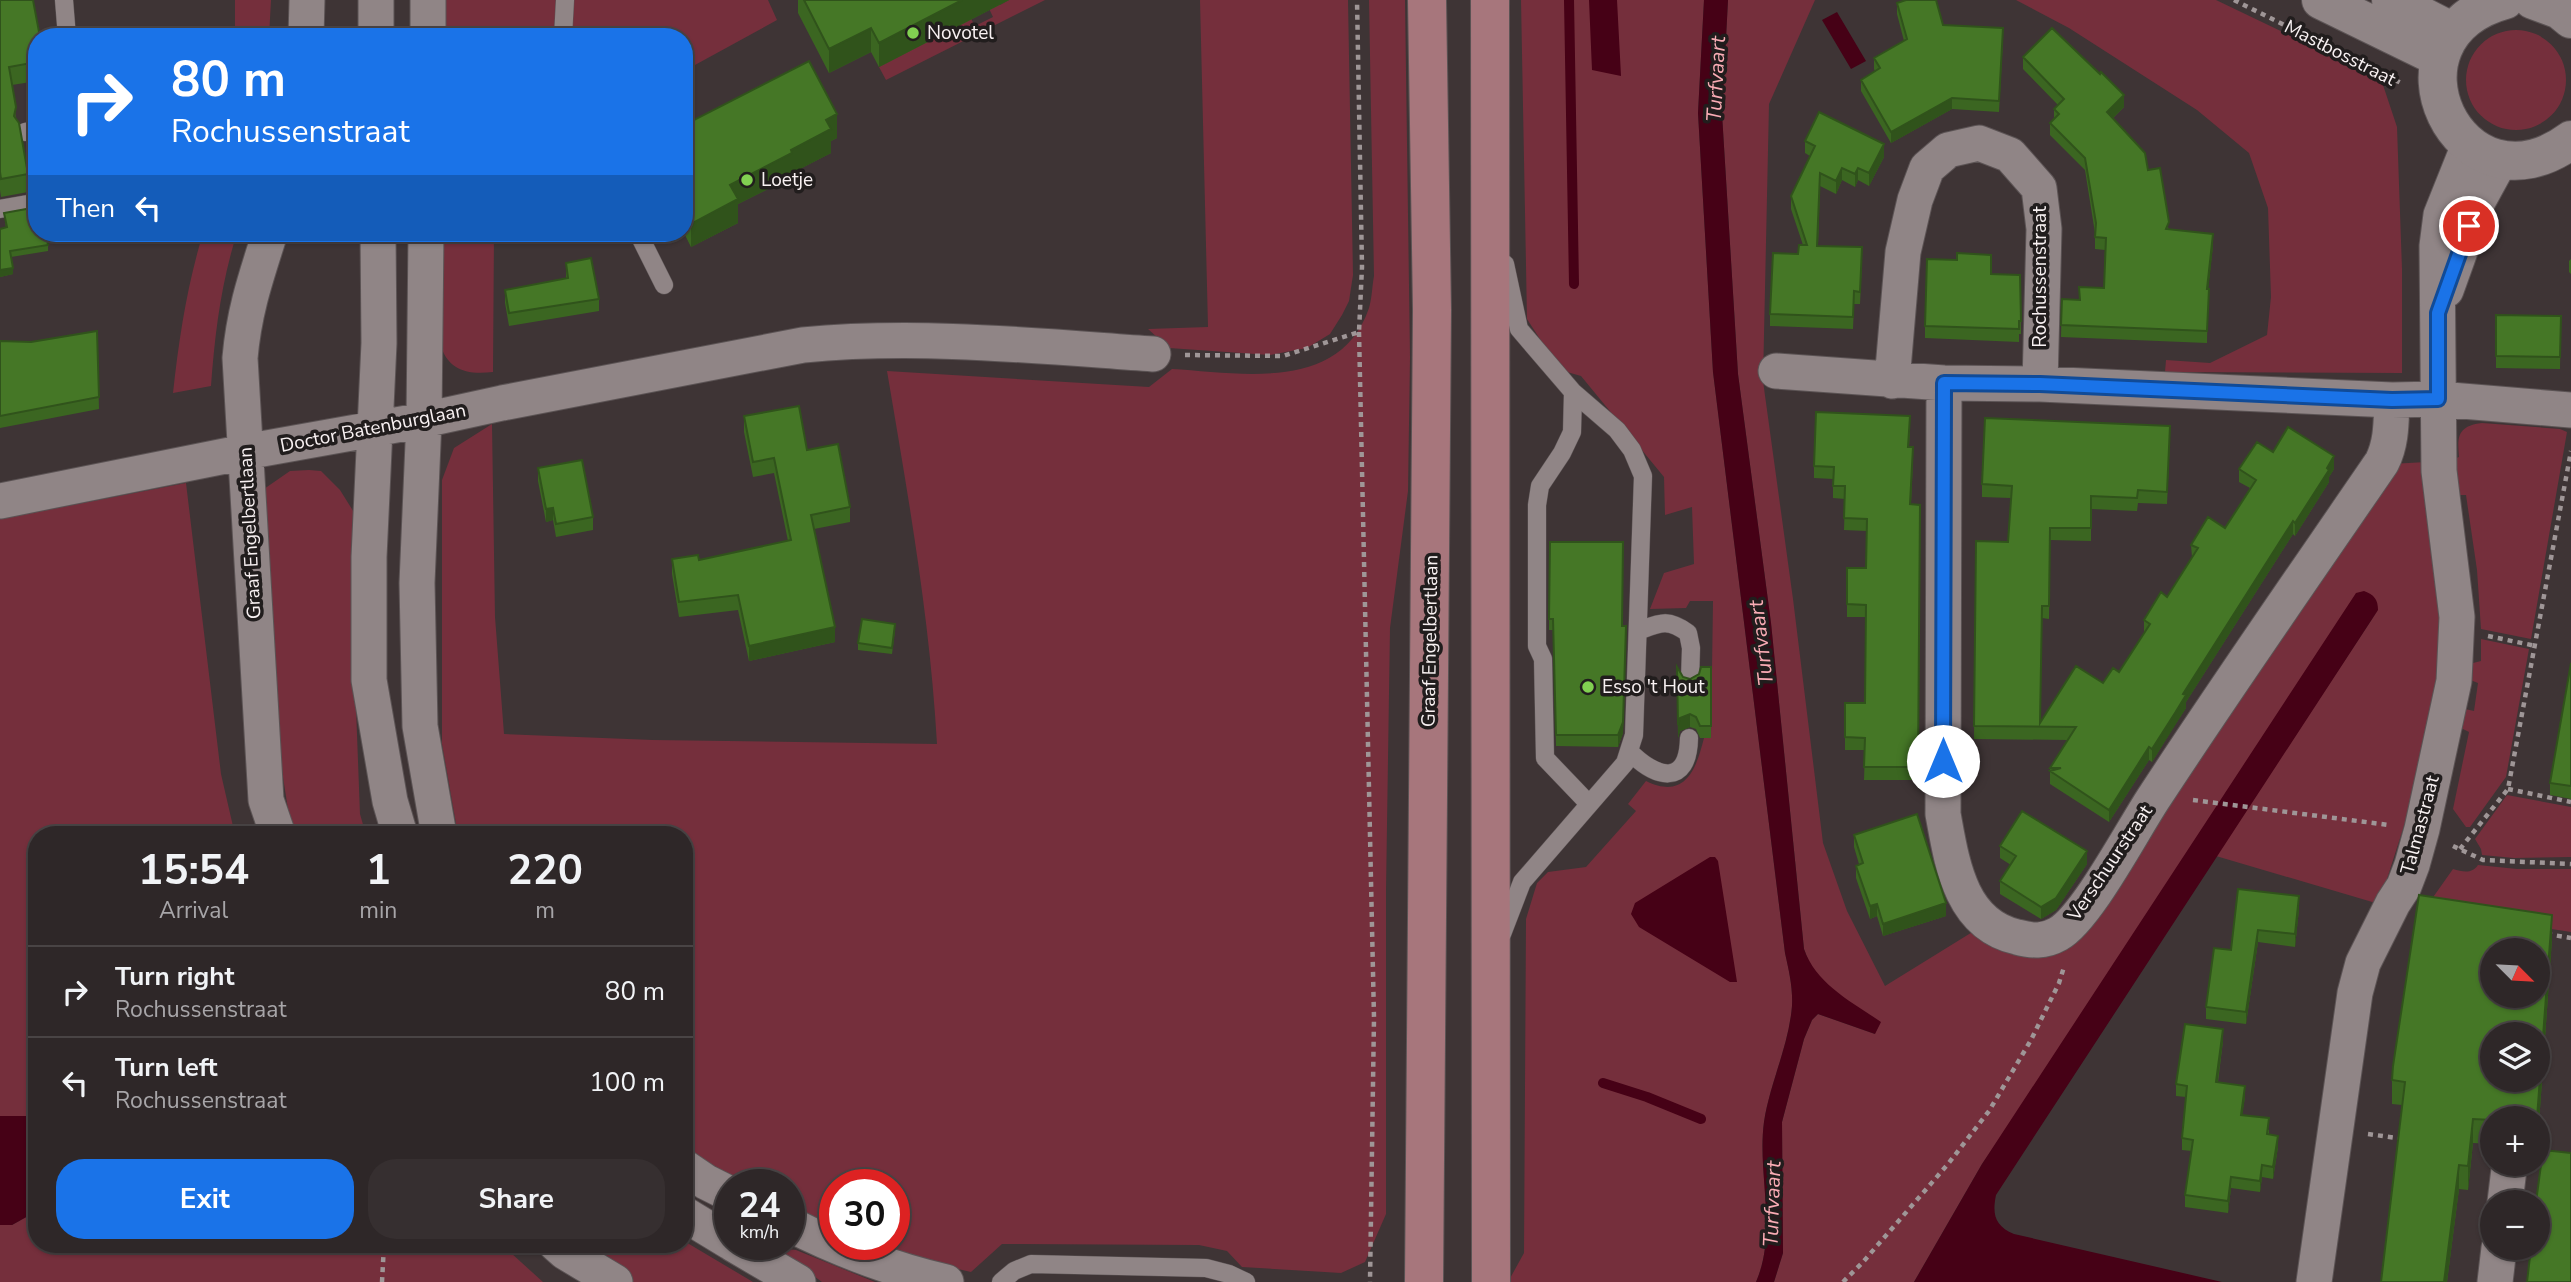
<!DOCTYPE html>
<html lang="en">
<head>
<meta charset="utf-8">
<style>
	:root { --surface:#2e2728; --page:#362f30; --text:#f1f3f6; --muted:#a7a5a8; --line:#494445; --accent:#1a73e8 }
	body { margin:0; font-family:"Nunito Sans",sans-serif; background:var(--page); color:var(--text); height:100vh; display:flex; flex-direction:column; font-size:26px; white-space:nowrap }
	* { box-sizing:border-box; margin:0 }
	p { font-size:23px; color:var(--muted) }
	.icon { flex:none; width:38px; height:38px; fill:none; stroke:currentColor; stroke-width:2; stroke-linecap:round; stroke-linejoin:round }
	.map { position:relative; flex:1; overflow:hidden }
	.drawer { position:absolute; left:28px; top:826px; width:665px; height:427px; display:flex; flex-direction:column; background:var(--surface); border-radius:28px; box-shadow:0 2px 5px #0004,0 0 0 2px var(--line) }
	.drawer>* { flex:none }
	.hud { position:absolute; left:28px; top:28px; width:665px; height:214px; border-radius:28px; box-shadow:0 2px 5px #0004,0 0 0 2px var(--line); background:#1a73e8; color:#fff; overflow:hidden }
	.needle { width:46px; rotate:114deg }
	.fabs { position:absolute; left:2480px; top:938px; display:grid; gap:14px }
	.fabs a { display:grid; place-items:center; width:70px; height:70px; border-radius:50%; background:var(--surface); box-shadow:0 2px 5px #0004,0 0 0 2px var(--line); font-size:35px }
	.speed { position:absolute; left:714px; top:1169px; display:flex; gap:14px; font-size:35px; font-weight:700; text-align:center }
	.speed>* { display:grid; place-content:center; width:91px; height:91px; border-radius:50%; background:var(--surface); box-shadow:0 2px 5px #0004,0 0 0 2px var(--line); line-height:1 }
	.speed small { font-size:18px; font-weight:400 }
	.speed .limit { border:10px solid #d22; background:#fff; color:#111 }
	.pin { position:absolute; display:grid; place-items:center; width:60px; height:60px; color:#fff; margin:-30px; border:4px solid #fff; border-radius:50%; box-shadow:0 2px 7px #0007 }
	.me { position:absolute; width:77px; margin:-38px; rotate:0deg; stroke-linejoin:round; filter:drop-shadow(0 0 5px #0008) }
	.turn { display:flex; align-items:center; gap:24px; height:147px; padding:0 28px; font-size:32px }
	.turn .icon { width:91px; height:91px; stroke-width:2.5 }
	.turn b { display:block; font-size:49px; line-height:60px }
	.then { display:flex; align-items:center; height:66px; padding:0 28px; background:#0003; gap:14px; font-size:26px }
	.eta { display:flex; justify-content:space-evenly; align-items:center; height:119px; text-align:center }
	.eta b { font-size:42px; font-weight:700; line-height:49px }
	.action { display:flex; gap:14px; margin-top:auto; padding:14px 28px }
	.action a { flex:1; height:80px; border-radius:28px; background:var(--accent); color:#fff; font-size:28px; font-weight:700; line-height:80px; text-align:center }
	.action a+a { background:var(--page); color:var(--text) }
	ul { padding:0; list-style:none }
	li { display:flex; align-items:center; gap:21px; height:91px; padding:0 28px; border-top:2px solid var(--line) }
	li div { flex:1 }
	li b { display:block; font-size:26px }
	li em { font-style:normal }
	.map>svg:first-child { display:block }
</style>
</head>
<body>
<div class="map">
<svg width="2571" height="1282" viewBox="0 0 2571 1282">
	<rect width="100%" height="100%" fill="#3e3435"/>
	<path fill="#752f3c" d="M235,0H271L269,37H235Z
		M436,0H768L777,20L684,71V37H436Z
		M961,0L975,26L993,17L985,0H997L1000,5L1009,0H1045L886,80L879,67L960,25Z
		M1200,0H1348L1353,275L1349,301L1342,315L1330,334L1307,348L1270,355L1169,348L1148,329L1208,327Z
		M1369,0H1405L1410,357L1408,491L1390,628L1386,891V1214L1365,1262L1341,1273L1242,1267L1227,1251L1199,1245L1002,1244L971,1272L910,1258L862,1244H894V1185H835V1235L789,1213V1185H743L684,1146V835H458L442,744V480L454,448L492,424L495,617L504,734L653,740L937,744C930,619 908,495 887,371L1149,387L1172,369C1240,373 1340,393 1369,308C1372,298 1372,287 1374,276Z
		M1521,0H1704L1698,113L1713,372L1785,953C1789,971 1793,988 1792,1006C1789,1045 1770,1083 1764,1122C1757,1174 1778,1231 1756,1282H1508L1524,1253L1526,919L1537,883L1548,872L1586,867L1636,811L1628,804L1646,781C1685,800 1696,770 1704,738H1711L1713,601H1690L1686,608L1650,609L1664,573L1694,564L1692,507L1665,515L1664,477L1581,376L1560,370L1527,319Z
		M1728,0H1815L1769,104L1763,381L1793,599L1823,843L1847,911L1885,986L1974,931L2052,953L2391,464L2426,462L2443,599L2444,672L2418,782L2379,904L2216,856L2378,610L1982,1164L1914,1282H1774L1783,1253L1782,1122L1804,1039L1812,1020L1818,1014L1875,1034L1817,974L1809,962L1804,949L1771,623L1738,374L1722,114Z
		M2016,0H2216L2381,79L2397,127L2402,269V373L2165,372L2166,360L2210,363L2267,335L2271,297L2268,208L2249,153L2197,110L2069,28Z
		M2466 80a50 50 0 1 1 100 0a50 50 0 1 1-100 0Z
		M203,233H237C221,283 215,333 211,386L173,393C179,338 187,286 203,233Z
		M436,233H494L493,372C437,379 437,340 437,298C437,276 437,254 436,233Z
		M2482,423L2560,429L2567,432L2531,639L2481,629L2477,570L2466,495H2456L2454,459L2459,457C2457,436 2458,426 2482,423Z
		M309,470L321,471L340,490L355,514L356,708L360,814L366,835H292L274,719L264,489L290,471Z
		M186,483L221,774L235,835H37V1121L28,1116H0V519Z
		M2481,639L2529,649L2506,777L2470,827H2466L2453,809L2469,732L2461,728L2465,709L2474,711L2478,683L2465,678V665L2481,661Z
		M2507,795L2571,807V857L2514,858L2482,855L2481,849L2475,839Z
		M2478,865L2517,869H2571V932L2424,910L2453,869C2463,872 2472,874 2478,865Z
		M37,1211V1244H501L543,1282H0V1225H12Z
		M684,1241L753,1282H631L576,1244H684Z
		M776,1248L796,1250L875,1282H822Z"/>
	<path fill="#460116" d="M1589,0H1617L1621,76L1592,70Z
		M1704,0H1728L1722,114L1738,374L1771,623L1804,949C1816,984 1852,1002 1881,1022L1875,1034L1818,1014L1812,1020L1804,1039L1782,1122L1783,1253L1774,1282H1756C1778,1231 1757,1174 1764,1122C1770,1083 1789,1045 1792,1006C1793,988 1789,971 1785,953L1713,372L1698,113Z
		M1837,12L1866,61L1851,69L1822,20Z
		M2364,591C2374,595 2378,599 2378,610L1996,1195C1992,1215 1995,1226 2014,1234L2222,1282H1914L1982,1164L2356,593Z
		M1710,857H1715L1718,861L1737,982H1730L1639,927L1631,914L1635,903Z
		M0,1116H28L37,1121V1211L12,1225H0Z"/>
	<g fill="none" stroke-linecap="round" stroke-linejoin="round">
		<path stroke="#460116" stroke-width="10" d="M1569,0L1574,284
			M1603,1083L1647,1097L1701,1119"/>
		<defs>
			<path id="service" d="M64,0L67,37
				M563,37L565,0
				M25,132L37,130
				M0,209L33,203
				M638,233L664,285
				M1573,392L1572,432L1562,453L1540,486L1537,505V646L1543,659L1545,758L1589,804
				M1638,631C1660,623 1667,618 1688,633L1691,648L1690,680
				M1629,751C1655,778 1688,788 1689,738
				M1502,934L1522,882L1625,763L1634,735L1643,476L1632,450L1617,430L1573,392L1519,329L1505,264
				M1001,1282L1014,1271L1031,1264L1206,1268L1229,1274L1246,1282"/>
			<path id="minor" d="M376,0V37
				M306,37L307,0
				M428,37V0
				M270,233C256,277 244,311 240,358L266,800L278,835
				M378,233L379,343L369,557V680L390,801L400,835
				M426,233L424,420L417,583L420,726L439,835
				M2446,290L2478,201L2501,159
				M1776,371L1944,383L2040,384L2392,400L2438,399L2571,410
				M1892,381L1903,252L1915,200L1927,168L1948,150L1979,143L2010,155L2039,188L2044,229L2040,384
				M1944,383L1943,814C1952,863 1960,924 2017,937C2032,941 2044,942 2058,934C2087,918 2134,827 2155,796C2229,683 2306,573 2382,462C2392,442 2391,421 2392,400
				M0,501L245,452L424,420L502,403L803,345C919,334 1037,346 1153,354
				M684,1167L706,1182L730,1194
				M2505,1202L2509,1169
				M684,1214L730,1242
				M789,1224C840,1250 891,1269 946,1282
				M556,1244L565,1252L615,1282
				M733,1244L798,1282
				M2314,1282L2355,993L2363,963L2393,903L2404,886L2412,865L2422,829L2454,681L2457,617L2439,471L2437,246L2441,215L2469,145
				M2495,1282L2499,1248"/>
			<path id="tertiary" d="M2321,0L2440,58
				M2391,0L2453,32
				M2505,0C2371,37 2460,222 2571,140
				M2533,0L2560,10L2571,19"/>
			<path id="primary" d="M1490,0L1491,1282
				M1424,1282L1432,310L1427,0"/>
		</defs>
		<use href="#service" stroke="#5b5354" stroke-width="19"/>
		<use href="#minor" stroke="#5b5354" stroke-width="37"/>
		<use href="#tertiary" stroke="#5b5354" stroke-width="40"/>
		<use href="#primary" stroke="#5b5354" stroke-width="40"/>
		<path stroke="#9f9697" stroke-width="4.5" stroke-dasharray="5 5" stroke-linecap="butt" d="M2234,0L2403,84
			M1359,332L1374,1018L1370,1282
			M1185,355L1283,356L1359,332L1362,267L1357,0
			M2488,636L2536,646
			M2508,789L2571,802
			M2193,800L2389,825
			M2453,846L2483,860L2571,864
			M2460,849L2508,789L2571,451
			M2547,934L2571,938
			M2368,1134L2404,1139
			M382,1282L384,1244
			M1843,1282L1863,1262L1948,1164L1989,1111L2031,1040L2059,983L2064,967"/>
		<use href="#service" stroke="#908586" stroke-width="18"/>
		<use href="#minor" stroke="#908586" stroke-width="35"/>
		<use href="#tertiary" stroke="#908586" stroke-width="38"/>
		<use href="#primary" stroke="#a7767c" stroke-width="38"/>
	</g>
	<path fill="#3b6621" d="M0,0L37,37V81L12,85L16,119L28,174V192L1,197L0,190Z
		M798,0H1009L879,67L871,52L829,73L798,13Z
		M1897,3L1943,25L2003,39L1999,112L1952,109L1891,143L1861,91V80L1875,71L1874,69V58L1904,41L1897,14Z
		M2023,57L2124,107L2113,118L2148,170L2169,230L2213,246L2208,289L2207,343L2061,337L2062,299L2079,300V287L2104,288L2105,250L2095,249V233L2085,170L2050,135V123L2054,118V109L2058,105L2023,69Z
		M684,125L837,138L831,141V153L792,173V177L738,204V223L691,247L684,233Z
		M1805,141L1884,157L1869,186L1858,180L1855,187L1842,180L1836,194L1820,186L1818,246L1862,260L1860,304H1854L1853,329L1770,326V314L1803,245L1791,209V196L1810,156L1805,153Z
		M4,213L48,245V251L11,257L13,274L0,277V229L6,228Z
		M2571,259V274L2569,272V261Z
		M566,263L599,299V311L509,326L505,303V290L566,278Z
		M1991,274L2020,275L2021,334H2019V342L1925,338V326Z
		M2496,315L2561,316L2560,369L2496,368Z
		M97,331L99,409L0,428V341L31,342Z
		M744,416L807,450L850,507V522L814,529L835,642L749,661L738,610L679,617L672,574V559L699,560L788,541L774,473L753,477L744,432Z
		M1910,428L1909,447L1913,460L1911,504L1920,505L1918,780H1864L1865,750H1845V703H1865L1866,617H1847V568H1866L1867,531L1844,530L1845,499L1833,498V479L1814,478V466Z
		M2170,438L2167,504L2138,503L2137,511L2091,509V541L2050,540L2049,619L2042,618L2040,723L2103,683L2119,672L2144,633V620L2167,597L2192,557L2191,545L2225,528L2250,488L2239,482V469L2273,452L2334,469L2329,477V482L2295,536L2293,534L2186,702V708L2175,725L2152,762L2149,760L2109,822L2050,784V768L2068,740L1974,739L1976,541L2008,542L2011,498L1982,497V484Z
		M538,468L593,517V530L556,537L553,520L546,522L538,481Z
		M1550,542L1623,626L1626,637L1623,733L1618,747L1556,746L1553,630H1549Z
		M895,630L892,654L858,650V643Z
		M2571,663V799L2550,795V783Z
		M1677,667L1683,677L1690,679L1711,667V738H1700L1696,729L1690,727L1680,731L1678,738Z
		M1854,835L1946,916L1883,936L1877,916L1870,919L1856,878V866L1859,864L1854,847Z
		M2000,846L2087,864L2056,910L2041,919L2000,894V881L2011,865L2000,858Z
		M2238,889L2299,909L2295,947L2258,942L2246,1024L2206,1019V1007L2231,950Z
		M2552,939L2538,1137V1118H2492V1144L2473,1143L2468,1190L2459,1189L2447,1282H2381L2402,1105L2392,1104V1080Z
		M2223,1041L2218,1082L2245,1097L2242,1115L2269,1130V1134L2278,1147L2273,1179L2262,1177L2260,1192L2231,1188L2228,1213L2185,1207V1195L2192,1151L2182,1150V1138L2186,1097L2176,1096V1084Z"/>
	<path fill="#30531b" d="M962,0H1009L879,67V43Z
		M871,28V52L829,73V49Z
		M2124,95V107L2107,124V112Z
		M1952,98V109L1891,143V132Z
		M837,114V138L831,141V153L792,173V177L738,204V223L691,247V224L730,185L791,150L826,120Z
		M1884,144V157L1869,186V173Z
		M1842,168V180L1836,194V181Z
		M1858,168V180L1855,187V174Z
		M2213,234V246L2207,301V289Z
		M13,268V274L0,277V270Z
		M2334,456V469L2329,477V482L2295,536V523Z
		M553,508V520L546,522V509Z
		M2293,521V534L2186,702V708L2152,762V749L2183,694Z
		M835,627V642L749,661V646Z
		M1626,637L1623,733L1618,747V735Z
		M1690,714V727L1680,731L1678,738V725L1680,718Z
		M2149,747V760L2109,822V810Z
		M2087,851V864L2056,910L2041,919V907Z
		M2299,896V909L2295,947V934Z
		M1946,903V916L1883,936V924Z
		M1877,904V916L1870,919V906Z
		M2552,915V939L2538,1137L2537,1118Z
		M2258,930V942L2246,1024V1012Z
		M2223,1029V1041L2216,1093V1082Z
		M2245,1086V1097L2241,1126V1115Z
		M2473,1119V1143L2468,1190V1166Z
		M2278,1136V1147L2273,1179V1167Z
		M2262,1165V1177L2260,1192V1181Z
		M2459,1165V1189L2447,1282H2444Z
		M2231,1177V1188L2228,1213V1201Z"/>
	<path fill="#457726" stroke="#30531b" stroke-width="2" fill-rule="evenodd" d="M0,0H33L40,37H37V62L9,67L16,107L14,116L19,123L28,174L1,179L0,172Z
		M804,0H962L879,43L871,28L829,49Z
		M1906,0H1936L1943,25L2003,28L1999,101L1952,98L1891,132L1861,80L1880,68L1874,58L1907,39L1897,3Z
		M2052,28L2100,74L2101,72L2124,95L2107,112L2145,153L2148,170L2160,168L2169,222L2166,229L2213,234L2207,289H2209L2207,331L2061,325L2062,299L2080,300L2079,287L2104,288L2106,238L2095,237L2096,223L2085,158L2050,123L2059,114L2054,109L2064,99L2023,57Z
		M809,61L837,114L826,120L831,129L791,150L792,153L730,185L738,199L691,224L684,210V125Z
		M1819,112L1884,144L1869,173L1858,168L1855,174L1842,168L1836,181L1820,173L1817,246L1862,247L1860,292L1854,291L1853,317L1770,314L1773,253L1798,254L1799,245H1807L1791,196L1815,146L1805,141Z
		M32,208L33,216H37V233H46L48,245L10,251L13,268L0,270V229L7,227L4,213Z
		M1957,253L1991,255V274L2020,275L2021,321H2019V329L1925,326L1927,259L1957,260Z
		M591,258L599,299L509,313L505,290L568,278L566,263Z
		M2496,315L2561,316L2560,357L2496,356Z
		M97,331L99,397L0,416V341L31,342Z
		M799,406L807,450L838,444L850,507L811,515L835,627L749,646L738,595L679,602L672,559L698,555L699,560L791,540L774,458L753,462L744,416Z
		M1816,412L1910,416L1908,447H1913L1910,504L1920,505L1918,767H1864L1865,738L1845,737V703H1865L1866,605L1847,604V568H1866L1867,519L1844,518L1845,486H1833L1834,467L1814,466Z
		M1985,418L2170,426L2167,492L2138,490L2137,498L2091,496V528H2050L2049,606H2042L2040,723L2076,666L2103,683L2113,668L2119,672L2150,624L2144,620L2161,592L2167,597L2198,548L2191,545L2208,517L2225,528L2256,480L2239,469L2257,442L2273,452L2288,427L2334,456L2327,468L2329,470L2295,523L2293,521L2183,694L2186,695L2175,713L2152,749L2149,747L2109,810L2050,771L2061,768H2050L2076,727L1974,726L1976,541L2008,542L2012,486L1982,484Z
		M582,460L593,517L556,524L553,508L546,509L538,468Z
		M1550,542H1623L1622,626H1626L1623,722L1618,735H1556L1553,619H1549Z
		M862,619L895,624L892,648L858,643Z
		M2571,663V786L2550,783Z
		M1677,667L1683,677L1690,679L1699,674L1701,667H1711V726H1700L1696,717L1690,714L1680,718L1678,725Z
		M2022,811L2087,851L2056,898L2041,907L2000,881L2016,856L2000,846Z
		M1917,814L1946,903L1883,924L1877,904L1870,906L1856,866L1863,863L1854,835Z
		M2238,889L2299,896L2295,934L2258,930L2246,1012L2206,1007L2214,948L2231,950Z
		M2419,895L2552,915L2537,1118H2492V1120L2473,1119L2468,1166L2459,1165L2444,1282H2381L2405,1082L2392,1080L2393,1066ZM2492,950H2538V996H2492ZM2492,1034H2538V1080H2492Z
		M2185,1024L2223,1029L2216,1082L2245,1086L2241,1115L2269,1118L2267,1134L2278,1136L2273,1167L2262,1165L2260,1181L2231,1177L2228,1201L2185,1195L2193,1140L2182,1138L2187,1086L2176,1084Z
		M2543,1150L2571,1153V1282H2527L2531,1248H2538V1202H2536Z"/>
	<g fill="none" stroke-linecap="round" stroke-linejoin="round">
		<defs>
			<path id="route" d="M1943,761L1944,383L2040,384L2392,400L2438,399V313L2469,226"/>
		</defs>
		<use href="#route" stroke="#114b97" stroke-width="18"/>
		<use href="#route" stroke="#1a73e8" stroke-width="12"/>
	</g>
	<g fill="#81d051" stroke="#211d1d" stroke-width="2.5">
		<circle cx="913" cy="33" r="7"/>
		<circle cx="747" cy="180" r="7"/>
		<circle cx="1588" cy="687" r="7"/>
	</g>
	<g text-anchor="middle" dominant-baseline="central" stroke-width="7" stroke-linejoin="round" paint-order="stroke">
		<g font-size="19" fill="#f8f1f2" stroke="#211d1d" text-anchor="start">
			<text x="927" y="33">Novotel</text>
			<text x="761" y="180">Loetje</text>
			<text x="1602" y="687">Esso 't Hout</text>
		</g>
		<g font-size="19" fill="#f8f1f2" stroke="#211d1d">
			<text transform="translate(2340 53) rotate(27)">Mastbosstraat</text>
			<text transform="translate(2040 277) rotate(-90)">Rochussenstraat</text>
			<text transform="translate(373 428) rotate(-11)">Doctor Batenburglaan</text>
			<text transform="translate(250 533) rotate(-93)">Graaf Engelbertlaan</text>
			<text transform="translate(1430 641) rotate(-89)">Graaf Engelbertlaan</text>
			<text transform="translate(2420 825) rotate(-75)">Talmastraat</text>
			<text transform="translate(2110 863) rotate(-56)">Verschuurstraat</text>
		</g>
		<g font-size="21" font-style="italic" fill="#faacb5" stroke="#211d1d">
			<text transform="translate(1716 79) rotate(-87)">Turfvaart</text>
			<text transform="translate(1761 643) rotate(-97)">Turfvaart</text>
			<text transform="translate(1772 1204) rotate(-88)">Turfvaart</text>
		</g>
	</g>
</svg>
<div class="fabs">
<a><svg class="needle" viewBox="-14 -14 28 28"><path d="M0-13l5 13h-10z" fill="#e53935"/><path d="M0 13l5-13h-10z" fill="#a7a5a8"/></svg></a>
<a><svg class="icon" aria-label="layers" viewBox="0 0 24 24"><path d="M12 4l9 5-9 5-9-5zM3 14l9 5 9-5"/></svg></a>
<a>+</a>
<a>−</a>
</div>
<div class="speed"><div>24<small>km/h</small></div><div class="limit">30</div></div>
<div class="pin" style="left:2469px;top:226px;background:#d93025"><svg class="icon" aria-label="arrive" viewBox="0 0 24 24"><path d="M6 21V4h12l-3 4 3 4H6"/></svg></div>
<svg class="me" style="left:1943px;top:761px" viewBox="-20 -20 40 40"><circle r="19" fill="#fff"/><path d="M0-13L10 11 0 6-10 11z" fill="#1a73e8"/></svg>
<div class="hud">
<div class="turn"><svg class="icon" aria-label="right" viewBox="0 0 24 24"><path d="M7 20v-9h11M14 6l5 5-5 5"/></svg><div><b>80 m</b>Rochussenstraat</div></div>
<div class="then">Then<svg class="icon" aria-label="left" viewBox="0 0 24 24"><path d="M17 20v-9H6M10 6l-5 5 5 5"/></svg></div>
</div>
<section class="drawer">
<div class="eta">
<div><b>15:54</b><p>Arrival</p></div>
<div><b>1</b><p>min</p></div>
<div><b>220</b><p>m</p></div>
</div>
<ul>
<li><svg class="icon" aria-label="right" viewBox="0 0 24 24"><path d="M7 20v-9h11M14 6l5 5-5 5"/></svg><div><b>Turn right</b><p>Rochussenstraat</p></div><em>80 m</em></li>
<li><svg class="icon" aria-label="left" viewBox="0 0 24 24"><path d="M17 20v-9H6M10 6l-5 5 5 5"/></svg><div><b>Turn left</b><p>Rochussenstraat</p></div><em>100 m</em></li>
</ul>
<div class="action"><a>Exit</a><a>Share</a></div>
</section>
</div>
</body>
</html>
